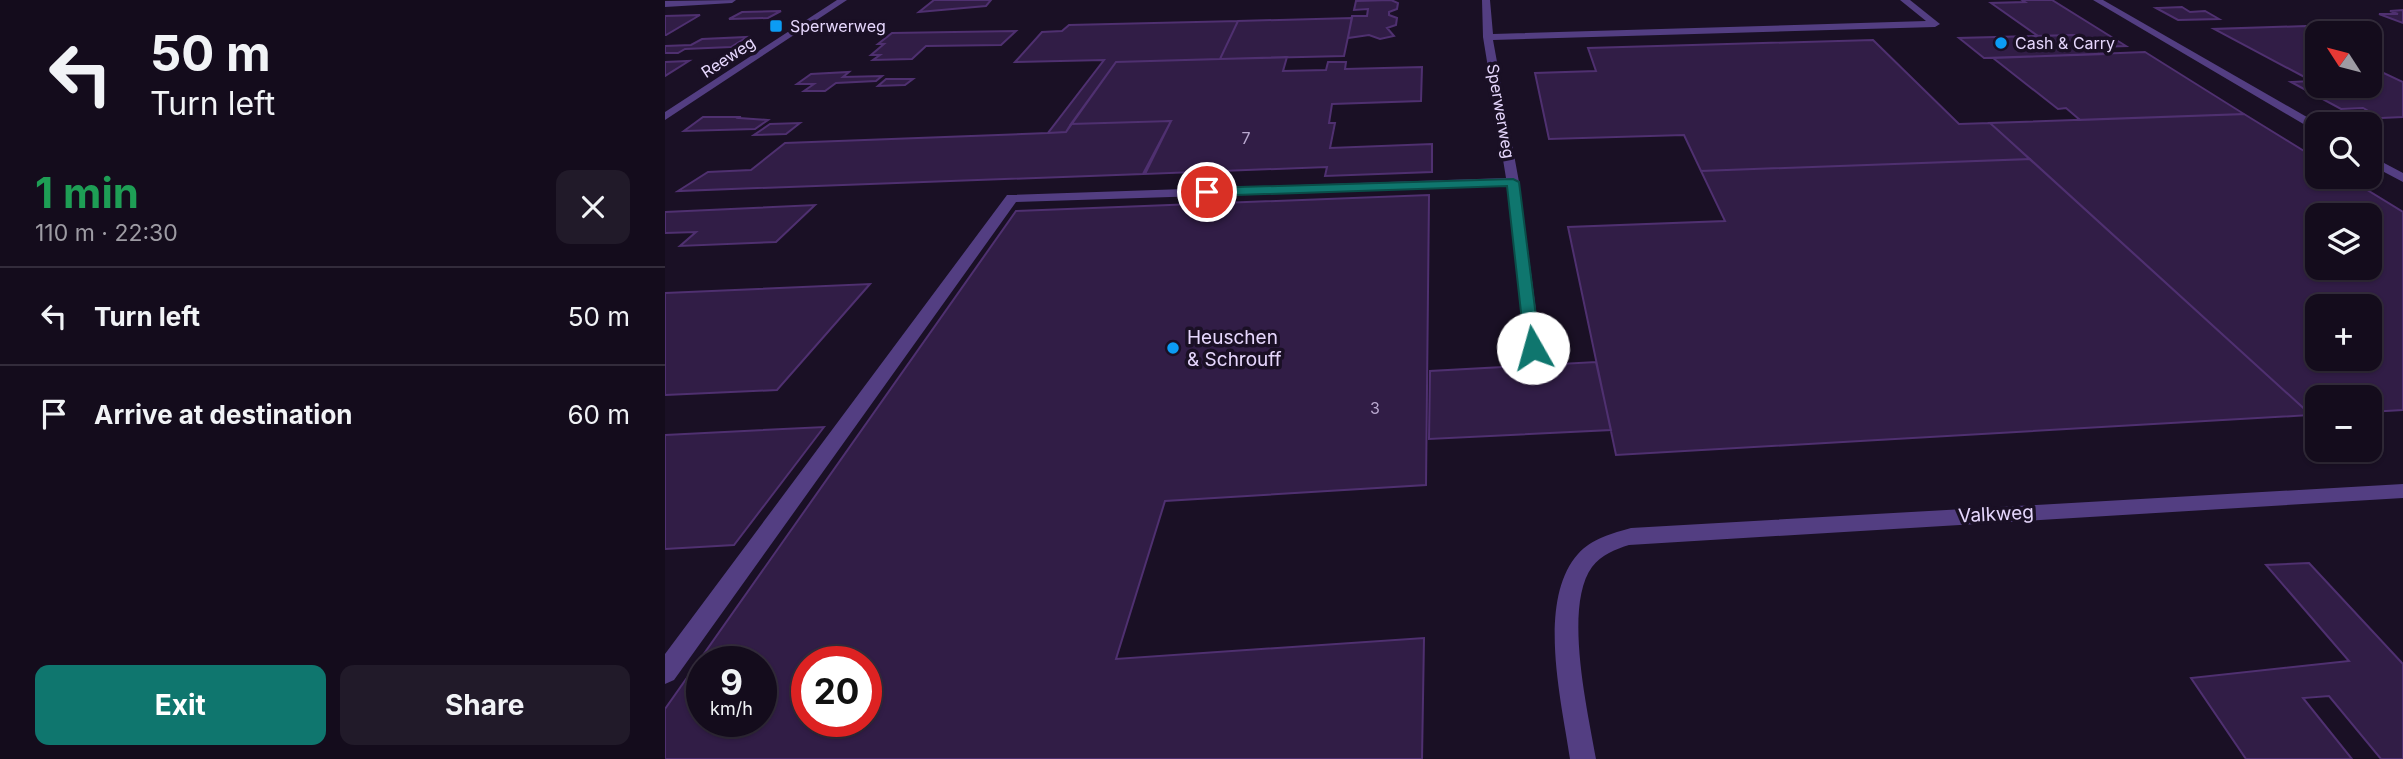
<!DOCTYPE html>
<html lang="en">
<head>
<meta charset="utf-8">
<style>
	:root { --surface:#140c1c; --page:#211a29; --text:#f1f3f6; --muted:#9d9ba3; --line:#332c3b; --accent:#0f766e }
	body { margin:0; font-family:Inter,sans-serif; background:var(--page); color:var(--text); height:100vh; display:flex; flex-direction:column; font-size:26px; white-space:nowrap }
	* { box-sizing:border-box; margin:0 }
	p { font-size:23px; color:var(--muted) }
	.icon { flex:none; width:38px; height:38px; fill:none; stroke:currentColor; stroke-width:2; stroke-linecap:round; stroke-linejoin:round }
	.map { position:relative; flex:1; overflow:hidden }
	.side { display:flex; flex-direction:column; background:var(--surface); width:665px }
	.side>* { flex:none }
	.top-card { background:#140c1c; color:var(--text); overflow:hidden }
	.needle { width:46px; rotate:306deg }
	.fabs { position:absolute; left:1640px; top:21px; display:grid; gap:14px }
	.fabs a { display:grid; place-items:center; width:77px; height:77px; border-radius:14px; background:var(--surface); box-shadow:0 2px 5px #0004,0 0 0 2px var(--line); font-size:35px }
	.speed { position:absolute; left:21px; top:646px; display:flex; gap:14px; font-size:35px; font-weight:700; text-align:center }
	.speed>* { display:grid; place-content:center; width:91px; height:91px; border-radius:50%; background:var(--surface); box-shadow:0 2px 5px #0004,0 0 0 2px var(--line); line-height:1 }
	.speed small { font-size:18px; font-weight:400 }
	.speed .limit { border:10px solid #d22; background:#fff; color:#111 }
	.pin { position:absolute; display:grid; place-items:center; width:60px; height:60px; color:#fff; margin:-30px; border:4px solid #fff; border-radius:50%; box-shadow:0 2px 7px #0007 }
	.me { position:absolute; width:77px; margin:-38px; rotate:353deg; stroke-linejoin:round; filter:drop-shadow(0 0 5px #0008) }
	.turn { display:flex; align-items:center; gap:24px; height:147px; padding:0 35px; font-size:32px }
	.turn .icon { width:91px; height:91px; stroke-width:2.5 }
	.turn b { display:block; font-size:49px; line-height:60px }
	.round { display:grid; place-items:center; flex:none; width:74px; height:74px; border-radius:14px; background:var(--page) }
	.head { display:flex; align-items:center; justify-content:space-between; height:119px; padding:0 35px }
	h1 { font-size:42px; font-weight:700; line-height:52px; color:#1e9e55 }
	.action { display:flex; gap:14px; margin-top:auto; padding:14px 35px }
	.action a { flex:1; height:80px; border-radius:14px; background:var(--accent); color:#fff; font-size:28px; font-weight:700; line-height:80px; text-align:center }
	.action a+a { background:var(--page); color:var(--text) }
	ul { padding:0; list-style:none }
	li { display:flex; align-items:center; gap:21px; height:98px; padding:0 35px; border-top:2px solid var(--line) }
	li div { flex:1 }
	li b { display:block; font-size:26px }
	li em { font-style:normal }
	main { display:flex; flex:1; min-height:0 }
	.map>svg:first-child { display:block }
</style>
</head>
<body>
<main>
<section class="side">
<div class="top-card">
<div class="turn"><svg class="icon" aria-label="left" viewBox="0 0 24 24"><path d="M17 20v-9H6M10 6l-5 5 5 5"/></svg><div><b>50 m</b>Turn left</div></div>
</div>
<div class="head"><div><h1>1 min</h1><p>110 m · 22:30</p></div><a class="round"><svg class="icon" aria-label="close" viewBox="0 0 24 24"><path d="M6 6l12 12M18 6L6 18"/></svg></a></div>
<ul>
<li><svg class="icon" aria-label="left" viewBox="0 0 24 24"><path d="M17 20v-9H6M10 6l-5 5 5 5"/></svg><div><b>Turn left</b></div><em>50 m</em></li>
<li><svg class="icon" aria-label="arrive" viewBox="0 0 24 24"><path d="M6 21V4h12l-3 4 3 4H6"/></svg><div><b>Arrive at destination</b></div><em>60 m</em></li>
</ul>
<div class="action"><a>Exit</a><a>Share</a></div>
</section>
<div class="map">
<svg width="1738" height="759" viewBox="0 0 1738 759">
	<rect width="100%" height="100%" fill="#1a1025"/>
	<path fill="#311d46" stroke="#4f3070" stroke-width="2" fill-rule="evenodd" d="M269,0H326L321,6L254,12Z
		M726,0L733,3L732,9L724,12V15L732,18L731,25L722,28L729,36L715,39L704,35L683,38L687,16H702L703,9L689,10L691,1Z
		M1357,0H1387L1461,46L1429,47L1410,35L1373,36L1326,3L1360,2Z
		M1517,7L1525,12L1540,11L1554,19L1513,20L1491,8Z
		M1738,10V23L1714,14H1733L1725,11Z
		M116,11L103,18L64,19L77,12Z
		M35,15L1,35H0V16Z
		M687,18L679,56L555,59L573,21Z
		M573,21L555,59L451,62L401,132L383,133L439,60L350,62L377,32L397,31L404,25Z
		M1641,26L1657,33H1652V86H1704V66L1738,82V117L1716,118L1698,108L1676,109L1626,82L1647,81L1549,29Z
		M351,31L336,45L261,46L247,59L208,60L215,55H206L219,44H213L227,33Z
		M1410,35L1439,54L1319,58L1294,38Z
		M82,37L66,47L20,49L13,53H0V46L26,45L37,39Z
		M1208,40L1294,124L1325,123L1365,159L1036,171L1019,135L884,139L870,73L931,71L923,48Z
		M1480,52L1579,114L1415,120L1401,108L1393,109L1328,58Z
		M622,57L618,71L661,70L663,62H681L680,69L757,67L756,101L667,104L664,123H670L665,148L767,144V172L660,176L662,167L480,174L506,121L406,124L451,62Z
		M24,61L0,76V62Z
		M184,72L178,77L217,76L211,81L171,83L160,91H139L149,84H132L146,74Z
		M221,79H248L240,85L213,86Z
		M1579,114L1652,159V177H1681L1738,212V410L1704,412V397H1652V415H1646L1325,123ZM1652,215H1704V268H1652ZM1652,306H1704V359H1652Z
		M38,117H76L74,118L103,120L90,129L19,131Z
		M506,121L478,174L13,191L43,172L86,170L120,143L383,133L401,132L406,124Z
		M135,123L121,134L89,135L105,124Z
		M1365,159L1646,415L951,455L903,227L1060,221L1036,171Z
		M764,195L761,485L500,501L451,659L759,638L757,759H0V709L351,211ZM37,662H96V721H37ZM142,662H201V721H142Z
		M150,205L111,242L15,246L31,232L0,233V212Z
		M205,284L112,390L0,395V293Z
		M931,362L946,430L764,439L765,371Z
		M159,427L69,545L0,549V435Z
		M1644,563L1738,664V759H1716L1664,696L1638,698L1687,759H1581L1526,678L1684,661L1601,565Z"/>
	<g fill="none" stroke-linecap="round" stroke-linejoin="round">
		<path fill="#533e82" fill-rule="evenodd" d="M71,0L67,3L0,7V1Z
			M172,0H182L0,120V112Z
			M817,0H825L828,34L1261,21L1235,0H1245L1275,24L1270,27L828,40L854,182L876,348L868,353L860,348L842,186L351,202L9,680L0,684V654L342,195L841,178L818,37Z
			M1428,0H1438L1654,124L1652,132Z
			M1704,155L1738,173V182L1704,164Z
			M1738,484V498L964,545C951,549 936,555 927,567C898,607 923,712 931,759H905C897,703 871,601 913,554C926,539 948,533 966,528Z"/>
	</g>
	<path fill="#0f766e" stroke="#0a4d48" stroke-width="2" d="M848,179L854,182L875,348L868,352L860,348L842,186L542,196L536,192L542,188Z"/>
	<g fill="#0c9cf4" stroke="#1a1025" stroke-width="2.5">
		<rect x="104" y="19" width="14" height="14" rx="3.5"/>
		<circle cx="1336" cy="43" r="7"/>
		<circle cx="508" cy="348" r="7"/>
	</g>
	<g text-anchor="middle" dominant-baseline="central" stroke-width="7" stroke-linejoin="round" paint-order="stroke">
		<g font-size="16" fill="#e6d7fd" stroke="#1a1025" text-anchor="start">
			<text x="125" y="26">Sperwerweg</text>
			<text x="1350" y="43">Cash &amp; Carry</text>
		</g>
		<g font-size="16" fill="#e6d7fd" stroke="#1a1025">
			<text transform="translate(63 57) rotate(-33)">Reeweg</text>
			<text transform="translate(836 111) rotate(80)">Sperwerweg</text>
		</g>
		<g font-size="16" fill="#b9a8cf">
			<text x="581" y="138">7</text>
			<text x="710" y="408">3</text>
		</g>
		<g font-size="19" fill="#e6d7fd" stroke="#1a1025" text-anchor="start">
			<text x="522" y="337">Heuschen<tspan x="522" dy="22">&amp; Schrouff</tspan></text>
		</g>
		<g font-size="19" fill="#e6d7fd" stroke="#1a1025">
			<text transform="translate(1331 514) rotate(-3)">Valkweg</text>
		</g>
	</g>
</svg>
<div class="fabs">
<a><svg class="needle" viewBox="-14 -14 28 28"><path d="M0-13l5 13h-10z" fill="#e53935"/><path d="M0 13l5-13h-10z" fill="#9d9ba3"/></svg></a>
<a><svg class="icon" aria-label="search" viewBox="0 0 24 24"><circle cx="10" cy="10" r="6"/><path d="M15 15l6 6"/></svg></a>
<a><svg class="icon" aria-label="layers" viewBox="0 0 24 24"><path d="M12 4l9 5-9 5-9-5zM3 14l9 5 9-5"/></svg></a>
<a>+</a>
<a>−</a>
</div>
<div class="speed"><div>9<small>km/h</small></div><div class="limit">20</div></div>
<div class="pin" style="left:542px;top:192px;background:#d93025"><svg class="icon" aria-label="arrive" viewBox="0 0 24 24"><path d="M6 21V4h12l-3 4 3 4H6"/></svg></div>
<svg class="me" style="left:868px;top:348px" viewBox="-20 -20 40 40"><circle r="19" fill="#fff"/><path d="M0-13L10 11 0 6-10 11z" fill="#0f766e"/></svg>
</div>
</main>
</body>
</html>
